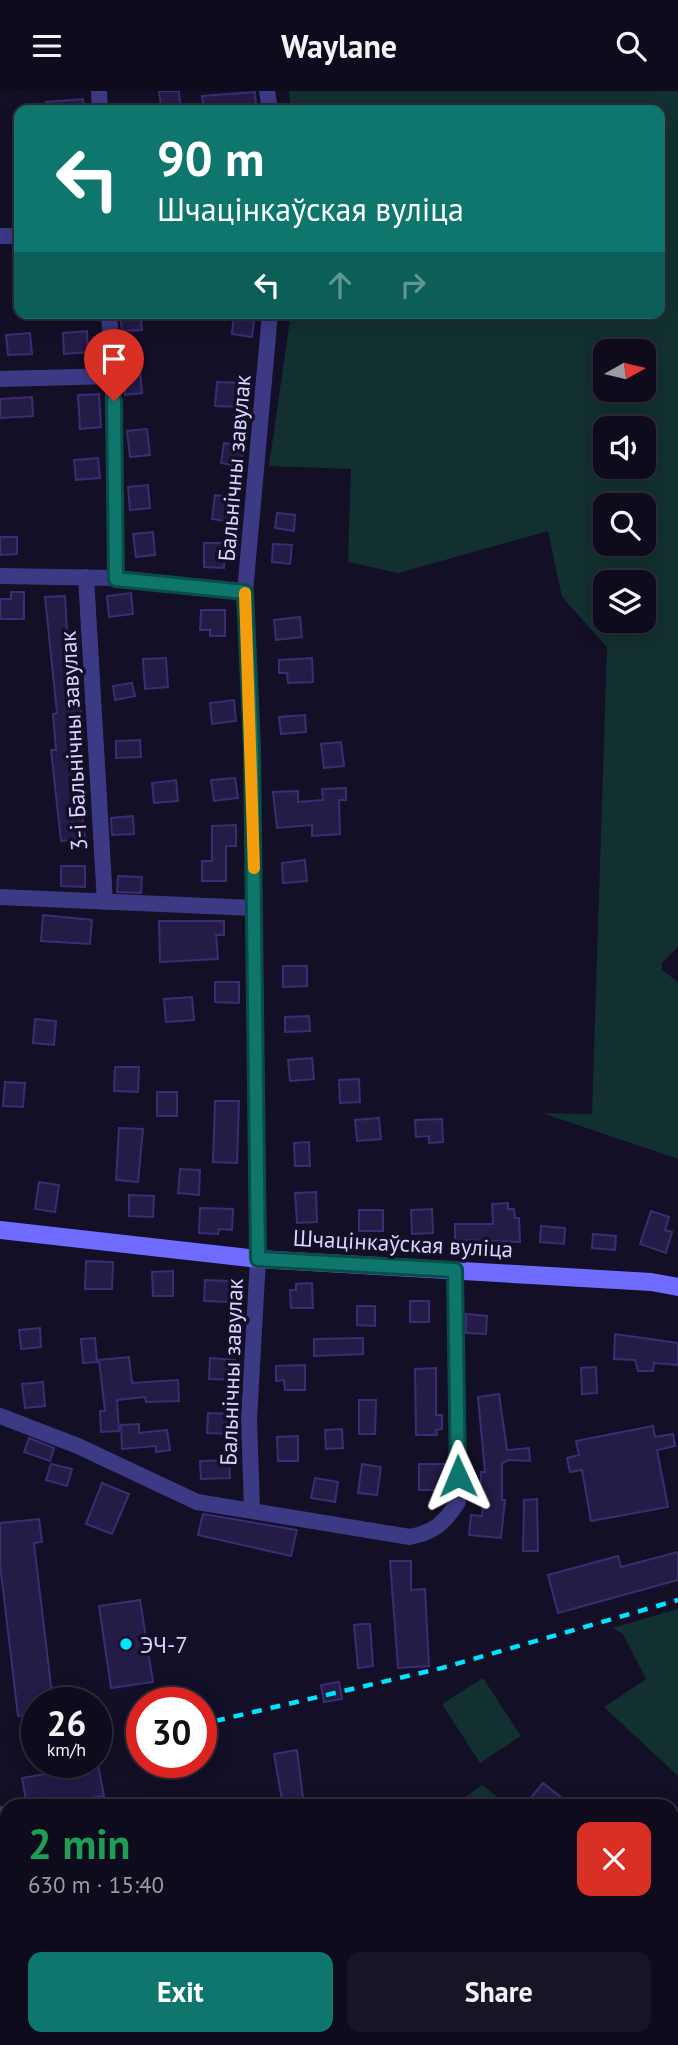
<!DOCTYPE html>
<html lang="en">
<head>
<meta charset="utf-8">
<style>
	:root { --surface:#0e0b1c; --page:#171425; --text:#f1f3f6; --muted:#9b9ba3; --line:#2e2b3b; --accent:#0f766e }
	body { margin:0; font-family:"PT Sans",sans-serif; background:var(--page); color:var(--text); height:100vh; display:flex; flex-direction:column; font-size:26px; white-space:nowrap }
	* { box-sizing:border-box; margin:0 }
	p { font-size:23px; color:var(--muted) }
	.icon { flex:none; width:38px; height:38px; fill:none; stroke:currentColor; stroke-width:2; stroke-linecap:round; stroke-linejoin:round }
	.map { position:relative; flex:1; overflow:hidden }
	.details { position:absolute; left:0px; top:1708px; width:679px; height:247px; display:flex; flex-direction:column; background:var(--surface); border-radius:21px 21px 0 0; box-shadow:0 4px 18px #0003,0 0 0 2px var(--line) }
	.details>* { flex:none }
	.guide { position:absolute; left:14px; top:14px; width:651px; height:214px; border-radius:14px; box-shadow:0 4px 18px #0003,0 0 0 2px var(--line); background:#0f766e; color:#fff; overflow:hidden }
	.needle { width:46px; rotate:82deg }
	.buttons { position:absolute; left:593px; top:248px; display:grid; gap:14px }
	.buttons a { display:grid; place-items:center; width:63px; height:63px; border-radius:14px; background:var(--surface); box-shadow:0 4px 18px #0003,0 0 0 2px var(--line); font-size:35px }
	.speed { position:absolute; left:21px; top:1596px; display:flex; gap:14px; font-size:35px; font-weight:700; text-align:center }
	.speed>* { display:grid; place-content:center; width:91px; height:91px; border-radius:50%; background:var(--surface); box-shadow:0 4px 18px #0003,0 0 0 2px var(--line); line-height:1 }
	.speed small { font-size:18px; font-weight:400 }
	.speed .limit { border:10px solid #d22; background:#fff; color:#111 }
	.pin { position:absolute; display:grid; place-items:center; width:60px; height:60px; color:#fff; margin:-72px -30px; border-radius:50% 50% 50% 0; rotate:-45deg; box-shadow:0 0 7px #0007 }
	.pin .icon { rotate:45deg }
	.me { position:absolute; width:77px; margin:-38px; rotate:359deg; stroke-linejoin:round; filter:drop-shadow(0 0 5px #0008) }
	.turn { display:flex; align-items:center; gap:24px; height:147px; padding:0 28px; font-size:32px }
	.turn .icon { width:91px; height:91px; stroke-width:2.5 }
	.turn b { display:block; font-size:49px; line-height:60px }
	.lanes { display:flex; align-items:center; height:66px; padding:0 28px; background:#0003; justify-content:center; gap:35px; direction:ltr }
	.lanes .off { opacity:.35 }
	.round { display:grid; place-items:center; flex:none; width:74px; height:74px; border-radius:14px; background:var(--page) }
	.head { display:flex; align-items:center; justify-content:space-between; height:119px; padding:0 28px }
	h1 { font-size:42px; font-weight:600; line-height:52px; color:#1e9e55 }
	.action { display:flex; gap:14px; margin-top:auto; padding:14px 28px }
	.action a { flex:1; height:80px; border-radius:14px; background:var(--accent); color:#fff; font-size:28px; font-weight:600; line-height:80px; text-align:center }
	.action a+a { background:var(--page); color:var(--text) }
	header { display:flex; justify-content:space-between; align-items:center; height:91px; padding:0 28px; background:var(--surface); font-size:32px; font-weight:600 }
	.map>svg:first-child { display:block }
</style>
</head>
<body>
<header><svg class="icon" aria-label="menu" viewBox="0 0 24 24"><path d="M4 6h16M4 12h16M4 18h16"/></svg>Waylane<svg class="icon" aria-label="search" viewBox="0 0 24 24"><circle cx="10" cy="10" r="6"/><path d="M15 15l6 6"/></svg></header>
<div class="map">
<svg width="678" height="1954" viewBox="0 0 678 1954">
	<rect width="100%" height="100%" fill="#130f26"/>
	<path fill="#12302f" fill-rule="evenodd" d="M289,0H678V856L662,872V879L678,891V1068L542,1022L592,1023L607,556L562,506L548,440L398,482L348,471L351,378L269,375L291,222H660V19H291ZM606,261H644V299H606ZM606,338H644V376H606ZM606,415H644V453H606ZM606,492H644V530H606Z
		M678,1518V1685L604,1616L646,1588L623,1543L612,1537Z
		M483,1587L521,1645L480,1672L442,1613Z
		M482,1694L509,1715H453Z"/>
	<path fill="#241b47" stroke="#3b2d73" stroke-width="2" d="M159,0H179L180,13L161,15Z
		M255,1L256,15L204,19L202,5Z
		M83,8L84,19H47L46,11Z
		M120,222H140L142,239L122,240Z
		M234,222H255L252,246L232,243Z
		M87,240L88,261L64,263L63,242Z
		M30,242L32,263L8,264L6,244Z
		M140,278L142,302L125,304L123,280Z
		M217,291L244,292L243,316L215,315Z
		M99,303L101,336L80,338L78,304Z
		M32,306L33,325L0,327V308Z
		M147,338L150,364L130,366L127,340Z
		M224,352L244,355L241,376L221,372Z
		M98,367L100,387L76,389L74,369Z
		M148,394L150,417L130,419L128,396Z
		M215,404L235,407L232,431L212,428Z
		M277,422L295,424L294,440L275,437Z
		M153,441L155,464L136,466L133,443Z
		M0,446H17V463L0,464Z
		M204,452H225L224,477L204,476Z
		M273,453L292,454L290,473L272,471Z
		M11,501H24V528H0V508H11Z
		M131,502L133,523L109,526L107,505Z
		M65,505L67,541L78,540L79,556L74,557L75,579L83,637L73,638L85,748L61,750L51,659H56L53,623L57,622L45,506Z
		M201,519H225V545H210V539H200Z
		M300,526L302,546L276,549L274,529Z
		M166,567L168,596L145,598L143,568Z
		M312,567L313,591L288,592L287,582H279V569Z
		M132,592L135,605L115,609L113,595Z
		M234,609L236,630L212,633L210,612Z
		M305,624L306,641L281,643L279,626Z
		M140,649L141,666L116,667V650Z
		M341,651L344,675L324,677L321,653Z
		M235,687L238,707L214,710L211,689Z
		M176,689L178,710L154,712L152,692Z
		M346,697V709H339L340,743L312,745V734L277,737L273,701L298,700V711L323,709L322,698Z
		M133,725L134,743L112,744L111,727Z
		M236,734V755H226V790H202V770H212V735Z
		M305,769L307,790L283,792L282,772Z
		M61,775H85V796L61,795Z
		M118,785L142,786L141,802L117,801Z
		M43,824L92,829L90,853L41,850Z
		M159,830H224V844H216L218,868L160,871Z
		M283,875H307V895L283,896Z
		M215,891H239V912L215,911Z
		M192,906L194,929L166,931L164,908Z
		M309,925L310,940L285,941V926Z
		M35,928L56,930L54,954L33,952Z
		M312,967L314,988L290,990L288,969Z
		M115,976H139L138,1001L114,1000Z
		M359,988L360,1011L340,1012L339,989Z
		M5,991L25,992L23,1016L3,1015Z
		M157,1001H177V1025H157Z
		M215,1010H239L237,1072L213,1071Z
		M379,1027L381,1048L357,1050L355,1029Z
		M442,1028L443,1051L429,1052V1045L416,1046L415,1029Z
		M119,1037L143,1038L138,1091L116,1089Z
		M309,1051L310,1075H295L294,1052Z
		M180,1078L200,1079L199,1104L178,1102Z
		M39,1091L59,1094L55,1121L35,1118Z
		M316,1101L317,1131L297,1132L295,1102Z
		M129,1104L154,1105L153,1126L129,1125Z
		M508,1112V1118H514L515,1127H519L520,1151L455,1149V1133H493L492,1113Z
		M200,1117L233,1118L232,1139L219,1138L218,1143L199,1142Z
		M432,1118L433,1142L412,1143L411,1119Z
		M359,1119H383V1140H359Z
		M651,1120L669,1126L665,1139L672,1141L666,1162L640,1153Z
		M541,1135L565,1137L564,1153L540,1151Z
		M593,1143L616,1145L615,1159L592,1157Z
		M86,1170L113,1171L112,1198H85Z
		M173,1180V1205H153L152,1181Z
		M205,1189L229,1190L228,1211L204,1210Z
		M312,1192L313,1217H291L290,1199H296V1193Z
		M410,1210H429V1231H410Z
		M357,1215H375V1235L357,1234Z
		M466,1223L487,1225L486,1243L466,1242Z
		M40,1237L41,1256L21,1258L19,1239Z
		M615,1243L678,1252V1274L654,1272L653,1280H638L635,1269L614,1268Z
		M95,1247L97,1271L83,1272L81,1248Z
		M363,1247V1263L314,1265V1248Z
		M129,1266L132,1292L178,1289L179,1310L146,1311L145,1306L117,1309L119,1340L101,1341L100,1320H105L99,1269Z
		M210,1267L235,1269L233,1289L209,1288Z
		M305,1274V1299H285L284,1289L276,1290V1275Z
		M596,1276L597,1302L582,1303L581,1277Z
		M436,1277V1324H442V1338L436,1339L437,1344H416L415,1278Z
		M43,1291L45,1315L25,1317L22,1293Z
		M499,1303L507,1359L529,1357L530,1370L509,1369L502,1372V1409H505L501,1447L469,1444L471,1424L482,1425L485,1401H481V1381H485L478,1306Z
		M359,1309H376L375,1343H359Z
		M208,1322L232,1323V1343L207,1342Z
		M139,1333V1342L167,1339L170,1359L156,1361V1355L122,1358L121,1334Z
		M653,1335L655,1346L673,1343L675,1355L657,1359L668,1416L591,1430L582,1379L570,1381L567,1367L579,1364L576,1350Z
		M342,1338L343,1357L326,1358L325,1339Z
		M298,1345V1370H278L277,1346Z
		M29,1347L54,1357L50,1370L24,1361Z
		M229,1369L230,1387L201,1388L200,1370Z
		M51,1373L72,1378L67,1395L46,1389Z
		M362,1373L381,1376L377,1404L358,1402Z
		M419,1373H445V1399H419Z
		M315,1387L338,1391L335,1411L311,1407Z
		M102,1392L129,1403L112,1443L86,1433Z
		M537,1408L538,1460H523L524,1409Z
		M203,1423L297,1439L291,1465L198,1444Z
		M39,1428L42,1451L34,1452L53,1612H37V1623L18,1625L0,1473V1432Z
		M678,1461V1489L558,1522L548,1484L618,1465L621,1476Z
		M390,1470H411V1499L425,1498L429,1575L398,1577Z
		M140,1509L153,1591L111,1597L99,1515Z
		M363,1533H370L373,1575L358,1577L354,1534Z
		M339,1591L342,1608L324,1611L321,1594Z
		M297,1659L304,1715H283L274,1663Z
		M98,1674L104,1705L27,1715L22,1687Z
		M543,1692L572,1715H524Z"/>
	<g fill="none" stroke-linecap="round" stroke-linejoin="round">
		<path stroke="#3d3a85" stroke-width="16" d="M99,0L100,19
			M267,0L270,19
			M0,145H19
			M109,222L113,285L116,487
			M0,288L113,285
			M0,485L116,487L245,501
			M86,486L105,811
			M0,806L254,817
			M0,1325L78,1355L197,1411L410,1446C435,1441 444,1432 458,1411L455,1179
			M252,1418L249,1328L258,1168L252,657L245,501L270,222
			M0,1723L7,1761
			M672,1857L678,1862
			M0,1904H7
			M672,1922L678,1915
			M305,1948L313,1954
			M531,1948L538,1954
			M124,1954V1948
			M644,1954L649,1948"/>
		<path stroke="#6f6bff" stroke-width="18" d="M0,1139L258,1168L651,1191L678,1196"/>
		<path stroke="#00e5ff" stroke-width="4.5" stroke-dasharray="10 9" stroke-linecap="butt" d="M215,1630L442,1577L678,1509"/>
	</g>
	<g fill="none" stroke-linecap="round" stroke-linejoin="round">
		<defs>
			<path id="route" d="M114,310L116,488L245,501L252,657L258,1168L455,1179L458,1385"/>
		</defs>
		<use href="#route" stroke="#0a4d48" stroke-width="18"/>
		<use href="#route" stroke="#0f766e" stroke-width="12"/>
		<path stroke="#f59e0b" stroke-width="12" d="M245,502L254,777"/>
	</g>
	<circle fill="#00e5ff" stroke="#130f26" stroke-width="2.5" cx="126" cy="1553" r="7"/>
	<g text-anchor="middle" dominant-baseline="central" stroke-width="7" stroke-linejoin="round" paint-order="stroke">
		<g font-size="23" fill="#d9d4ff" stroke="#130f26">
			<text transform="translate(234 377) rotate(-85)">Бальнічны завулак</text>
			<text transform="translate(73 650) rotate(-93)">3-і Бальнічны завулак</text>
			<text transform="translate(403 1152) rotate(3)">Шчацінкаўская вуліца</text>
			<text transform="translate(231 1281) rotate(-88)">Бальнічны завулак</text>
		</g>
		<g font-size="23" fill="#d9d4ff" stroke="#130f26" text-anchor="start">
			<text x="140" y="1553">ЭЧ-7</text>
		</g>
	</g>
</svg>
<div class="buttons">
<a><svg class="needle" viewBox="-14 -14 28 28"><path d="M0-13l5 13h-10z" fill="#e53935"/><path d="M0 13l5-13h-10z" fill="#9b9ba3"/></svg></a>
<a><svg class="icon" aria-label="sound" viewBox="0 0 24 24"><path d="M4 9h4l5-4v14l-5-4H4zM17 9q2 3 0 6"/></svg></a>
<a><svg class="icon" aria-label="search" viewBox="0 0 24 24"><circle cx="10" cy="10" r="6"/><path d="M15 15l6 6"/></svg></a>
<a><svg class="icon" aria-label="layers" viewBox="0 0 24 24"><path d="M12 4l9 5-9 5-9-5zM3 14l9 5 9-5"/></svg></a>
</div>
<div class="speed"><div>26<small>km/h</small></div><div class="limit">30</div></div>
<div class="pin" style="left:114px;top:310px;background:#d93025"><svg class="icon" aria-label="arrive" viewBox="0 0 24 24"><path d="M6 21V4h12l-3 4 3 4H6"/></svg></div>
<svg class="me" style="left:458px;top:1385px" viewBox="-20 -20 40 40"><path d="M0-17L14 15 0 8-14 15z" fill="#0f766e" stroke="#fff" stroke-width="4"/></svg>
<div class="guide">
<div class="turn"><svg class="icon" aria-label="left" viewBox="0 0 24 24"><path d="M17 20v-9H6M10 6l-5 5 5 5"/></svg><div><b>90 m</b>Шчацінкаўская вуліца</div></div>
<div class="lanes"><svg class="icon" aria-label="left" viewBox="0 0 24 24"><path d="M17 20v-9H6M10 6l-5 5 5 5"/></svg><svg class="icon off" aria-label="ahead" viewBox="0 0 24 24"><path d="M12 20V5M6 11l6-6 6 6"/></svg><svg class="icon off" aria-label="right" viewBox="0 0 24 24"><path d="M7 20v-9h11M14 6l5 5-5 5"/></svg></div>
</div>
<section class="details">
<div class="head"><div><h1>2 min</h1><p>630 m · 15:40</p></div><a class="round" style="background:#d93025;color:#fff"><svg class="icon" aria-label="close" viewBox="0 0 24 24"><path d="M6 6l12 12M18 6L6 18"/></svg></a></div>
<div class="action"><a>Exit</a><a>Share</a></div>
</section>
</div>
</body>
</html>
